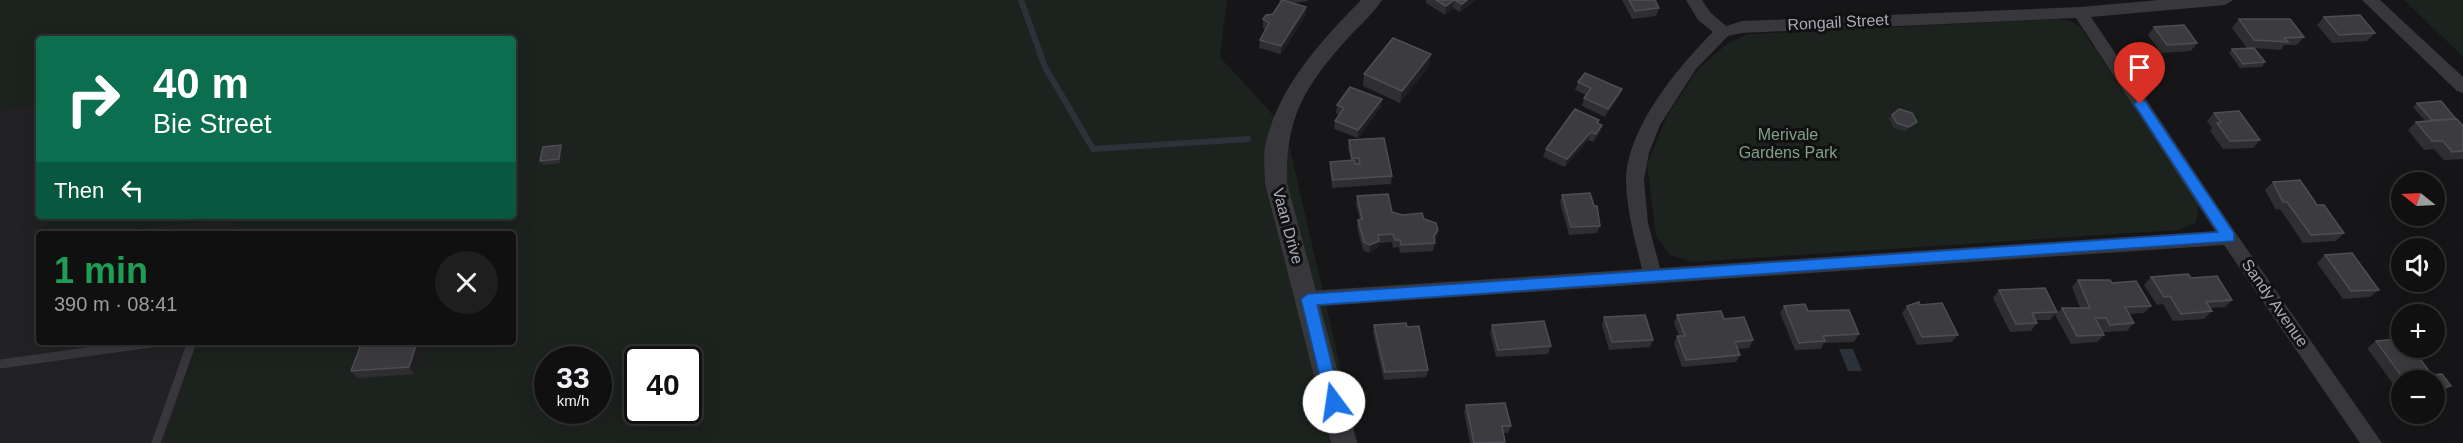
<!DOCTYPE html>
<html lang="en">
<head>
<meta charset="utf-8">
<style>
	:root { --surface:#101011; --page:#1e1e1f; --text:#f1f3f6; --muted:#9c9d9f; --line:#303031 }
	body { margin:0; font-family:Arial,sans-serif; background:var(--page); color:var(--text); height:100vh; display:flex; flex-direction:column; font-size:22px; white-space:nowrap }
	* { box-sizing:border-box; margin:0 }
	p { font-size:20px; color:var(--muted) }
	.icon { flex:none; width:33px; height:33px; fill:none; stroke:currentColor; stroke-width:2; stroke-linecap:round; stroke-linejoin:round }
	.map { position:relative; flex:1; overflow:hidden }
	.drawer { position:absolute; left:36px; top:231px; width:480px; height:114px; display:flex; flex-direction:column; background:var(--surface); border-radius:6px; box-shadow:0 6px 24px #0002,0 0 0 2px var(--line) }
	.drawer>* { flex:none }
	.banner { position:absolute; left:36px; top:36px; width:480px; height:183px; border-radius:6px; box-shadow:0 6px 24px #0002,0 0 0 2px var(--line); background:#0b6e4f; color:#fff; overflow:hidden }
	.needle { width:39px; rotate:288deg }
	.tools { position:absolute; left:2391px; top:172px; display:grid; gap:12px }
	.tools a { display:grid; place-items:center; width:54px; height:54px; border-radius:50%; background:var(--surface); box-shadow:0 6px 24px #0002,0 0 0 2px var(--line); font-size:30px }
	.speed { position:absolute; left:534px; top:346px; display:flex; gap:12px; font-size:30px; font-weight:700; text-align:center }
	.speed>* { display:grid; place-content:center; width:78px; height:78px; border-radius:50%; background:var(--surface); box-shadow:0 6px 24px #0002,0 0 0 2px var(--line); line-height:1 }
	.speed small { font-size:15px; font-weight:400 }
	.speed .limit { border:3px solid #111; border-radius:9px; background:#fff; color:#111 }
	.pin { position:absolute; display:grid; place-items:center; width:51px; height:51px; color:#fff; margin:-62px -26px; border-radius:50% 50% 50% 0; rotate:-45deg; box-shadow:0 0 6px #0007 }
	.pin .icon { rotate:45deg }
	.me { position:absolute; width:66px; margin:-33px; rotate:346deg; stroke-linejoin:round; filter:drop-shadow(0 0 4px #0008) }
	.turn { display:flex; align-items:center; gap:21px; height:126px; padding:0 18px; font-size:27px }
	.turn .icon { width:78px; height:78px; stroke-width:2.5 }
	.turn b { display:block; font-size:42px; line-height:51px }
	.then { display:flex; align-items:center; height:57px; padding:0 18px; background:#0003; gap:12px; font-size:22px }
	.round { display:grid; place-items:center; flex:none; width:63px; height:63px; border-radius:32px; background:var(--page) }
	.overview { display:flex; align-items:center; justify-content:space-between; height:102px; padding:0 18px }
	h1 { font-size:36px; font-weight:800; line-height:45px; color:#1e9e55 }
	.map>svg:first-child { display:block }
</style>
</head>
<body>
<div class="map">
<svg width="2463" height="443" viewBox="0 0 2463 443">
	<rect width="100%" height="100%" fill="#161517"/>
	<path fill="#222224" d="M39,104V216H50L44,234H39V342H197L165,443H0V110Z
		M236,217L231,234H95Z"/>
	<path fill="#1c221e" fill-rule="evenodd" d="M0,0H1227L1220,57L1268,109L1287,136L1358,443H165L197,342H513V234H231L236,217L95,234H44L50,216H513V39H39V104L0,110ZM548,360H598V411H548ZM638,360H688V411H638Z
		M2404,0H2463V57Z
		M2058,19L2071,21L2081,28L2199,203L2196,223L2178,230L1692,262L1670,255L1656,236L1647,165L1667,116L1698,69L1727,44L1748,34Z"/>
	<path fill="#2c323a" d="M1839,349H1853L1862,371H1848Z"/>
	<g fill="none" stroke-linecap="round" stroke-linejoin="round">
		<path stroke="#2c323a" stroke-width="6" d="M1021,0L1045,67L1093,149L1248,139"/>
		<path stroke="#37373c" stroke-width="9" d="M0,364L158,342
			M156,443L192,342"/>
		<path fill="#37373c" fill-rule="evenodd" d="M1686,0H1702L1710,12L1726,26L1742,21L2080,7L2159,0H2233L2225,5L2091,17L2235,232L2382,443H2360L2224,245L1308,307L1301,304L1299,299L1301,294L1308,291L1642,269C1635,240 1627,212 1626,182C1626,129 1678,67 1713,32L1698,20ZM2076,18L2215,231L1660,268L1648,223L1644,180L1649,153L1660,125L1696,69L1728,36L1742,33Z
			M2362,0H2380L2463,77V93L2457,91Z"/>
		<path fill="#37373c" fill-rule="evenodd" d="M1361,0H1382C1373,14 1359,26 1348,38C1305,86 1285,118 1287,183L1357,443H1331L1265,183C1265,171 1263,158 1265,146C1278,87 1320,42 1361,0Z"/>
	</g>
	<path fill="#2f2f32" d="M1279,0H1308V1L1293,3L1306,7V15L1281,54L1259,48L1260,40L1265,29L1263,28V19L1273,14L1280,2Z
		M1426,0H1476L1460,12L1453,8L1445,15L1426,3Z
		M1622,0H1657L1656,2L1659,8L1656,16L1632,19Z
		M2324,17L2375,33L2367,41L2332,43L2317,25Z
		M2239,19L2304,37L2297,45H2284L2281,50L2254,48L2265,62L2262,67L2240,68L2229,53L2232,49L2247,48L2232,28Z
		M2154,27L2197,43L2191,51L2161,53L2148,35Z
		M1429,66L1400,103L1363,86L1364,74Z
		M1578,82L1619,97L1605,117L1582,106L1584,98L1586,95L1575,90Z
		M1382,99L1381,107L1358,138L1334,129L1335,121L1339,115L1336,113L1337,105Z
		M2417,103L2463,126V159L2444,160L2434,149L2424,150L2408,130L2416,122L2425,121L2413,107Z
		M2214,113L2260,140L2253,148L2223,149L2210,131L2212,128L2207,121Z
		M1892,115L1917,122L1914,126L1906,131L1894,128L1889,119Z
		M1602,125L1600,133L1593,142L1588,140L1565,167L1543,157L1546,149Z
		M1349,140L1392,176L1391,184L1332,188L1330,170V162L1351,161L1348,148Z
		M561,145L563,149L561,163L543,165L540,161Z
		M2273,182L2317,205L2344,233L2336,241L2303,243L2280,209L2276,210L2265,190Z
		M1562,195L1594,206L1600,226L1597,233L1569,235L1560,202Z
		M1357,196L1392,212L1424,219L1437,238L1435,241L1433,251L1400,253L1399,247L1393,248L1392,242L1379,243L1378,248L1369,253L1363,250L1357,228L1358,220H1360L1356,204Z
		M2325,255L2379,290L2370,297L2343,299L2317,263Z
		M2151,277L2191,278L2232,300L2225,307L2210,308L2212,311L2204,319L2173,321L2163,304L2157,305L2144,285Z
		M2078,280L2112,283L2151,306L2144,313L2129,314L2134,323L2127,331L2103,332L2099,325L2104,335L2097,342L2071,344L2055,315L2062,308H2080L2072,287Z
		M1999,290L2057,312L2050,320H2035L2037,323L2031,331L2010,332L1993,298Z
		M1920,305L1958,335L1952,342L1917,345L1902,313L1907,306Z
		M1784,306L1808,311L1859,334L1854,342L1824,343L1821,349L1795,350L1780,313Z
		M1677,315L1724,319L1753,340L1749,348L1737,349L1740,355L1736,362L1682,367L1674,344L1677,336H1679L1674,323Z
		M1604,317L1653,340L1650,347L1609,350L1602,325Z
		M1374,325L1407,327L1428,370L1426,377L1384,380L1373,333Z
		M1492,325L1551,346L1548,354L1496,357L1490,333Z
		M2376,341L2432,375L2451,386L2441,393L2434,394V381H2402V396L2367,348Z
		M426,342L415,374L358,378L351,371Z
		M1466,405L1511,426L1508,433H1503L1505,443H1470L1464,412Z"/>
	<path fill="#201f21" d="M1454,0L1453,8L1445,15L1446,6Z
		M1467,0H1476L1460,12L1462,4Z
		M1306,7V15L1281,54V46Z
		M1431,54L1429,66L1400,103L1402,91Z
		M1622,89L1619,97L1605,117L1608,109Z
		M1382,99L1381,107L1358,138V130Z
		M1917,122L1914,126L1906,131L1909,127Z
		M1602,125L1600,133L1593,142L1596,134Z
		M1591,132L1588,140L1565,167L1567,159Z
		M561,145L563,149L561,163L559,159Z
		M1438,230L1437,238L1432,243L1434,236Z
		M1379,241L1378,248L1369,253L1370,245Z
		M417,342H426L415,374L409,367Z"/>
	<path fill="#3c3c40" stroke="#4d4e53" stroke-width="1.5" d="M1282,0L1306,7L1281,46L1260,40L1269,23L1263,19L1266,15L1273,14Z
		M1436,0H1454L1446,6Z
		M1455,0H1467L1462,4Z
		M1629,0H1655L1659,8L1635,11Z
		M2360,15L2375,33L2339,35L2324,17Z
		M2239,19H2290L2304,37L2284,38L2288,42L2254,40Z
		M2184,25L2197,43L2167,45L2154,27Z
		M1393,38L1431,54L1402,91L1364,74Z
		M2254,48L2265,62L2243,64L2232,49Z
		M1585,73L1622,89L1608,109L1584,98L1591,88L1578,82Z
		M1350,87L1382,99L1358,130L1335,121L1344,108L1337,105Z
		M2441,101L2456,119L2432,120L2417,103Z
		M1575,109L1599,120L1597,123L1602,125L1596,134L1591,132L1567,159L1546,149Z
		M1899,109L1912,113L1917,122L1909,127L1897,123L1892,115Z
		M2239,111L2260,140L2230,141L2217,123L2221,122L2214,113Z
		M2457,119L2463,126V151L2452,152L2443,141H2432L2416,122Z
		M1384,138L1392,176L1333,180L1330,162L1354,160L1355,164H1360L1359,158H1352L1349,140Z
		M561,145L559,159L540,161L543,147Z
		M2300,180L2317,205H2324L2344,233L2311,235L2287,202H2283L2273,182Z
		M1590,193L1594,206H1597L1600,226L1571,227L1562,195Z
		M1388,194L1392,212L1402,215L1422,213L1424,219L1436,223L1438,230L1434,236L1435,243L1401,245L1400,240H1395L1393,234L1378,235L1379,241L1370,245L1364,242L1358,220L1362,219L1357,196Z
		M2352,253L2379,290L2351,291L2325,255Z
		M2188,274L2191,278L2217,276L2232,300L2206,302L2212,311L2181,314L2170,296L2164,297L2151,277Z
		M2078,280H2110L2112,283L2136,281L2151,306L2125,307L2134,323L2110,325L2106,318H2095L2104,335L2077,336L2062,308H2090Z
		M2045,288L2057,312L2032,313L2037,323L2016,324L1999,290Z
		M1919,302L1920,305L1942,303L1958,335L1922,337L1907,306Z
		M1805,304L1808,311L1849,310L1859,334L1823,336L1825,341L1799,343L1784,306Z
		M1721,311L1724,319L1744,317L1753,340L1735,342L1740,355L1686,360L1677,336H1685L1677,315Z
		M1645,315L1653,340L1612,342L1604,317Z
		M1544,321L1551,346L1498,350L1492,325Z
		M1406,323L1407,327L1419,326L1428,370L1385,372L1374,325Z
		M2402,339V348H2412L2432,375L2442,374L2451,386L2434,388V381H2405L2376,341Z
		M362,342H417L409,367L351,371Z
		M1505,403L1511,426H1502L1505,442L1474,443L1466,405Z"/>
	<path fill="#1a73e8" stroke="#114b97" stroke-width="1.5" d="M2140,99L2145,101L2234,233V241L1317,305L1341,402L1334,409L1326,402L1301,299L1308,294L2218,232L2136,107L2134,104Z"/>
	<g text-anchor="middle" dominant-baseline="central" stroke-width="6" stroke-linejoin="round" paint-order="stroke">
		<g font-size="16" fill="#a8aab6" stroke="#111112">
			<text transform="translate(1838 22) rotate(-3)">Rongail Street</text>
			<text transform="translate(1288 226) rotate(75)">Vaan Drive</text>
			<text transform="translate(2275 303) rotate(55)">Sandy Avenue</text>
		</g>
		<g font-size="16" fill="#80a087" stroke="#111112">
			<text x="1788" y="134">Merivale<tspan x="1788" dy="18">Gardens Park</tspan></text>
		</g>
	</g>
</svg>
<div class="tools">
<a><svg class="needle" viewBox="-14 -14 28 28"><path d="M0-13l5 13h-10z" fill="#e53935"/><path d="M0 13l5-13h-10z" fill="#9c9d9f"/></svg></a>
<a><svg class="icon" aria-label="sound" viewBox="0 0 24 24"><path d="M4 9h4l5-4v14l-5-4H4zM17 9q2 3 0 6"/></svg></a>
<a>+</a>
<a>−</a>
</div>
<div class="speed"><div>33<small>km/h</small></div><div class="limit">40</div></div>
<div class="pin" style="left:2140px;top:104px;background:#d93025"><svg class="icon" aria-label="arrive" viewBox="0 0 24 24"><path d="M6 21V4h12l-3 4 3 4H6"/></svg></div>
<svg class="me" style="left:1334px;top:402px" viewBox="-20 -20 40 40"><circle r="19" fill="#fff"/><path d="M0-13L10 11 0 6-10 11z" fill="#1a73e8"/></svg>
<div class="banner">
<div class="turn"><svg class="icon" aria-label="right" viewBox="0 0 24 24"><path d="M7 20v-9h11M14 6l5 5-5 5"/></svg><div><b>40 m</b>Bie Street</div></div>
<div class="then">Then<svg class="icon" aria-label="left" viewBox="0 0 24 24"><path d="M17 20v-9H6M10 6l-5 5 5 5"/></svg></div>
</div>
<section class="drawer">
<div class="overview"><div><h1>1 min</h1><p>390 m · 08:41</p></div><a class="round"><svg class="icon" aria-label="close" viewBox="0 0 24 24"><path d="M6 6l12 12M18 6L6 18"/></svg></a></div>
</section>
</div>
</body>
</html>
